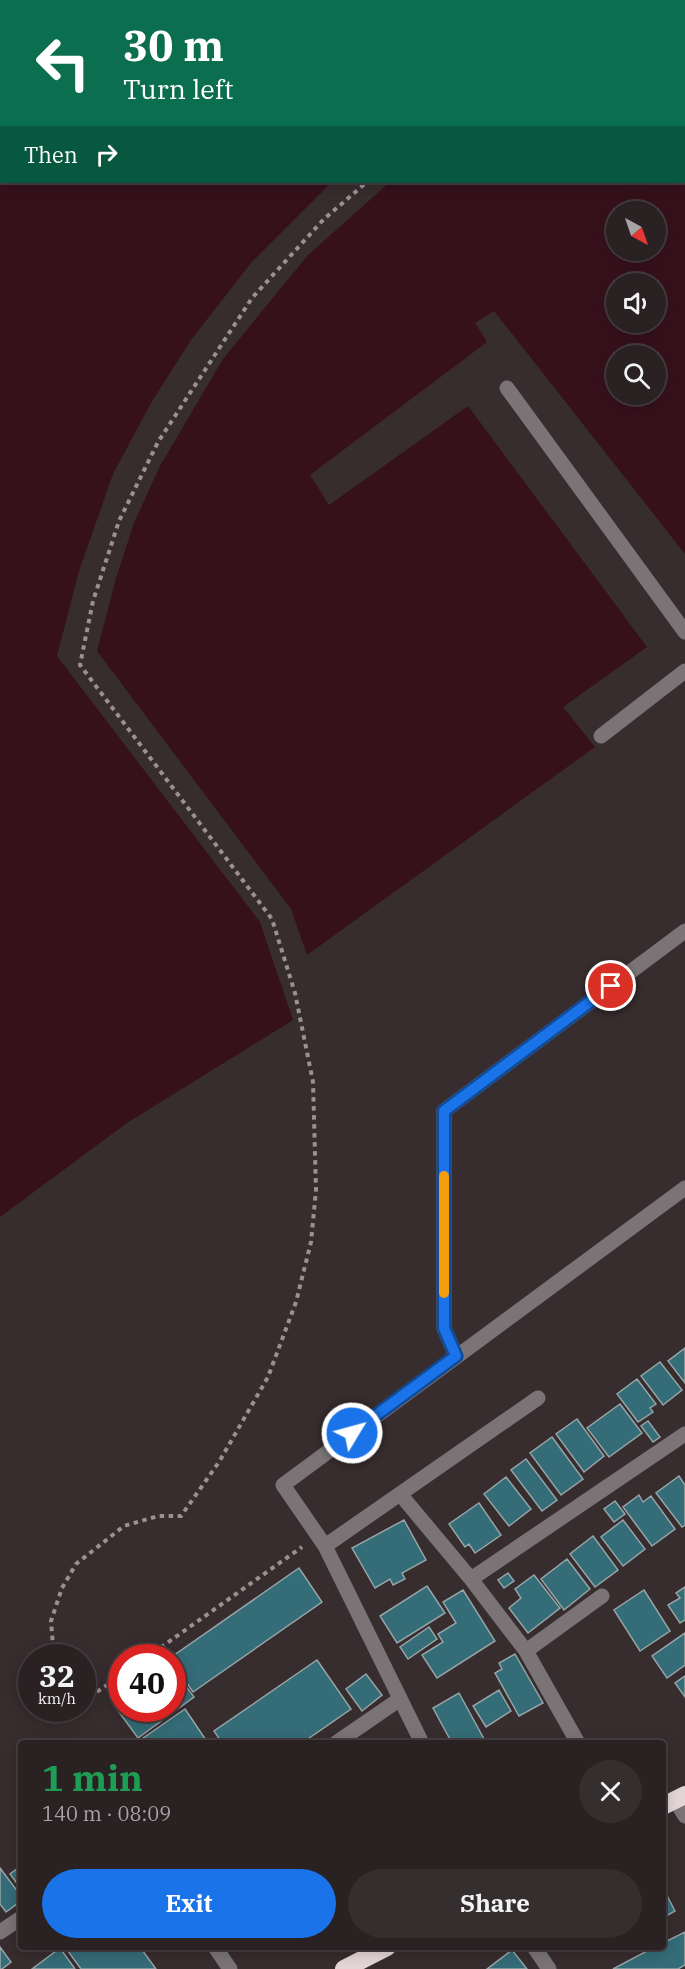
<!DOCTYPE html>
<html lang="en">
<head>
<meta charset="utf-8">
<style>
	:root { --surface:#292122; --page:#352e2f; --text:#f1f3f6; --muted:#a5a3a5; --line:#453e40; --accent:#1a73e8 }
	body { margin:0; font-family:"IBM Plex Serif",serif; background:var(--page); color:var(--text); height:100vh; display:flex; flex-direction:column; font-size:22px; white-space:nowrap }
	* { box-sizing:border-box; margin:0 }
	p { font-size:20px; color:var(--muted) }
	.icon { flex:none; width:33px; height:33px; fill:none; stroke:currentColor; stroke-width:2; stroke-linecap:round; stroke-linejoin:round }
	.map { position:relative; flex:1; overflow:hidden }
	.sheet { position:absolute; left:18px; top:1740px; width:648px; height:210px; display:flex; flex-direction:column; background:var(--surface); border-radius:6px; box-shadow:0 3px 15px #0003,0 0 0 2px var(--line) }
	.sheet>* { flex:none }
	.banner { position:absolute; left:0px; top:0px; width:686px; height:183px; box-shadow:0 3px 15px #0003,0 0 0 2px var(--line); background:#0b6e4f; color:#fff; overflow:hidden }
	.needle { width:39px; rotate:140deg }
	.controls { position:absolute; left:606px; top:201px; display:grid; gap:12px }
	.controls a { display:grid; place-items:center; width:60px; height:60px; border-radius:50%; background:var(--surface); box-shadow:0 3px 15px #0003,0 0 0 2px var(--line); font-size:30px }
	.speed { position:absolute; left:18px; top:1644px; display:flex; gap:12px; font-size:30px; font-weight:700; text-align:center }
	.speed>* { display:grid; place-content:center; width:78px; height:78px; border-radius:50%; background:var(--surface); box-shadow:0 3px 15px #0003,0 0 0 2px var(--line); line-height:1 }
	.speed small { font-size:15px; font-weight:400 }
	.speed .limit { border:9px solid #d22; background:#fff; color:#111 }
	.pin { position:absolute; display:grid; place-items:center; width:51px; height:51px; color:#fff; margin:-26px; border:3px solid #fff; border-radius:50%; box-shadow:0 2px 6px #0007 }
	.me { position:absolute; width:66px; margin:-33px; rotate:53deg; stroke-linejoin:round; filter:drop-shadow(0 0 4px #0008) }
	.turn { display:flex; align-items:center; gap:21px; height:126px; padding:0 24px; font-size:27px }
	.turn .icon { width:78px; height:78px; stroke-width:2.5 }
	.turn b { display:block; font-size:42px; line-height:51px }
	.then { display:flex; align-items:center; height:57px; padding:0 24px; background:#0003; gap:12px; font-size:22px }
	.round { display:grid; place-items:center; flex:none; width:63px; height:63px; border-radius:32px; background:var(--page) }
	.overview { display:flex; align-items:center; justify-content:space-between; height:102px; padding:0 24px }
	h1 { font-size:36px; font-weight:700; line-height:45px; color:#1e9e55 }
	.cta { display:flex; gap:12px; margin-top:auto; padding:12px 24px }
	.cta a { flex:1; height:69px; border-radius:36px; background:var(--accent); color:#fff; font-size:24px; font-weight:700; line-height:69px; text-align:center }
	.cta a+a { background:var(--page); color:var(--text) }
	.map>svg:first-child { display:block }
</style>
</head>
<body>
<div class="map">
<svg width="685" height="1969" viewBox="0 0 685 1969">
	<rect width="100%" height="100%" fill="#372c2e"/>
	<path fill="#36111c" fill-rule="evenodd" d="M0,0H685V554L494,311L475,323L487,342L310,475L329,505L468,406L647,647L563,707L595,747L307,955L291,909L97,651L116,578L134,523L160,466L223,359L308,255L390,182H684V2H2V182H332L251,263L191,340L151,403L113,474L79,571L57,656L260,922L293,1020L127,1123L0,1217ZM616,212H656V250H616ZM616,284H656V322H616ZM616,356H656V394H616Z"/>
	<path fill="#346c77" stroke="#96a4a7" stroke-width="1.5" d="M685,1348V1383L668,1361Z
		M660,1362L682,1390L663,1405L641,1376Z
		M637,1379L656,1404L650,1408L653,1412L638,1422L617,1394Z
		M620,1404L642,1433L609,1457L587,1428Z
		M577,1419L604,1456L584,1472L556,1434Z
		M648,1421L660,1437L653,1442L641,1426Z
		M552,1437L583,1479L561,1495L530,1453Z
		M526,1459L557,1500L542,1511L511,1470Z
		M679,1476L685,1485V1525L682,1527L656,1493Z
		M506,1477L531,1509L509,1526L484,1494Z
		M639,1495L643,1502L651,1496L675,1529L652,1546L623,1507Z
		M615,1501L625,1514L614,1522L604,1509Z
		M479,1503L501,1535L475,1553L469,1544L465,1547L449,1524Z
		M404,1520L426,1560L402,1573L405,1579L393,1585L390,1579L375,1588L352,1548Z
		M623,1520L645,1549L623,1566L601,1537Z
		M593,1536L618,1570L595,1587L570,1554Z
		M567,1559L590,1589L564,1610L541,1579Z
		M299,1568L322,1602L193,1692L172,1661V1658H170Z
		M508,1573L514,1581L504,1588L498,1580Z
		M534,1575L560,1608L528,1633L509,1608L521,1598L515,1589Z
		M427,1586L445,1613L397,1643L380,1616Z
		M685,1587V1620L680,1623L668,1605L680,1598L676,1593Z
		M463,1590L495,1641L437,1678L422,1655L443,1642L438,1634L456,1623L443,1602Z
		M644,1590L670,1631L640,1651L614,1610Z
		M429,1627L437,1639L408,1659L400,1647Z
		M685,1633V1665L667,1678L652,1656Z
		M515,1654L543,1703L519,1716L495,1673L502,1669L499,1663Z
		M317,1660L351,1709L302,1743H222L214,1731Z
		M172,1667L194,1697L138,1738L113,1704L122,1697V1708H172Z
		M366,1674L382,1695L362,1711L346,1689Z
		M685,1676V1697L675,1683Z
		M499,1690L511,1711L486,1727L473,1706Z
		M459,1693L484,1739L476,1743H452L433,1708Z
		M185,1709L208,1743H136Z
		M21,1866V1889L10,1874Z
		M0,1868L21,1896V1901L6,1912L0,1904Z
		M663,1888L675,1911L663,1918Z
		M685,1932V1965L678,1969H613L651,1949L650,1947H663V1943Z
		M0,1947L11,1962L2,1969H0Z
		M65,1947H140L156,1969H81Z
		M60,1948L75,1969H32Z
		M512,1950L527,1969H487Z"/>
	<g fill="none" stroke-linecap="round" stroke-linejoin="round">
		<path stroke="#9a9193" stroke-width="4" stroke-dasharray="4.5 4.5" stroke-linecap="butt" d="M54,1658L51,1621L62,1588L76,1564L124,1526L158,1516H181L219,1462L268,1377L296,1302L311,1242L316,1190L313,1082L295,993L272,919L80,665L93,601L119,521L158,442L252,298L324,219L367,182
			M146,1658L302,1547
			M82,1702L122,1675"/>
		<path stroke="#7a7476" stroke-width="15" d="M507,388L685,632
			M601,736L685,671
			M456,1356L444,1328V1111L685,931
			M400,1494L471,1579L526,1651L578,1743
			M325,1546L538,1398
			M471,1579L685,1434
			M526,1651L602,1596
			M336,1743L400,1699
			M422,1743L325,1546L283,1485L685,1188
			M675,1800L685,1816
			M0,1932L21,1918
			M215,1947L230,1969
			M534,1947L549,1969"/>
		<path stroke="#e3d5d8" stroke-width="18" d="M663,1806L685,1795
			M344,1969L387,1947"/>
	</g>
	<g fill="none" stroke-linecap="round" stroke-linejoin="round">
		<defs>
			<path id="route" d="M352,1433L456,1356L444,1328V1111L611,986"/>
		</defs>
		<use href="#route" stroke="#114b97" stroke-width="15"/>
		<use href="#route" stroke="#1a73e8" stroke-width="10"/>
		<path stroke="#f59e0b" stroke-width="10" d="M444,1176V1293"/>
	</g>
</svg>
<div class="controls">
<a><svg class="needle" viewBox="-14 -14 28 28"><path d="M0-13l5 13h-10z" fill="#e53935"/><path d="M0 13l5-13h-10z" fill="#a5a3a5"/></svg></a>
<a><svg class="icon" aria-label="sound" viewBox="0 0 24 24"><path d="M4 9h4l5-4v14l-5-4H4zM17 9q2 3 0 6"/></svg></a>
<a><svg class="icon" aria-label="search" viewBox="0 0 24 24"><circle cx="10" cy="10" r="6"/><path d="M15 15l6 6"/></svg></a>
</div>
<div class="speed"><div>32<small>km/h</small></div><div class="limit">40</div></div>
<div class="pin" style="left:611px;top:986px;background:#d93025"><svg class="icon" aria-label="arrive" viewBox="0 0 24 24"><path d="M6 21V4h12l-3 4 3 4H6"/></svg></div>
<svg class="me" style="left:352px;top:1433px" viewBox="-20 -20 40 40"><circle r="17" fill="#1a73e8" stroke="#fff" stroke-width="3"/><path d="M0-11L8 9 0 5-8 9z" fill="#fff"/></svg>
<div class="banner">
<div class="turn"><svg class="icon" aria-label="left" viewBox="0 0 24 24"><path d="M17 20v-9H6M10 6l-5 5 5 5"/></svg><div><b>30 m</b>Turn left</div></div>
<div class="then">Then<svg class="icon" aria-label="right" viewBox="0 0 24 24"><path d="M7 20v-9h11M14 6l5 5-5 5"/></svg></div>
</div>
<section class="sheet">
<div class="overview"><div><h1>1 min</h1><p>140 m · 08:09</p></div><a class="round"><svg class="icon" aria-label="close" viewBox="0 0 24 24"><path d="M6 6l12 12M18 6L6 18"/></svg></a></div>
<div class="cta"><a>Exit</a><a>Share</a></div>
</section>
</div>
</body>
</html>
